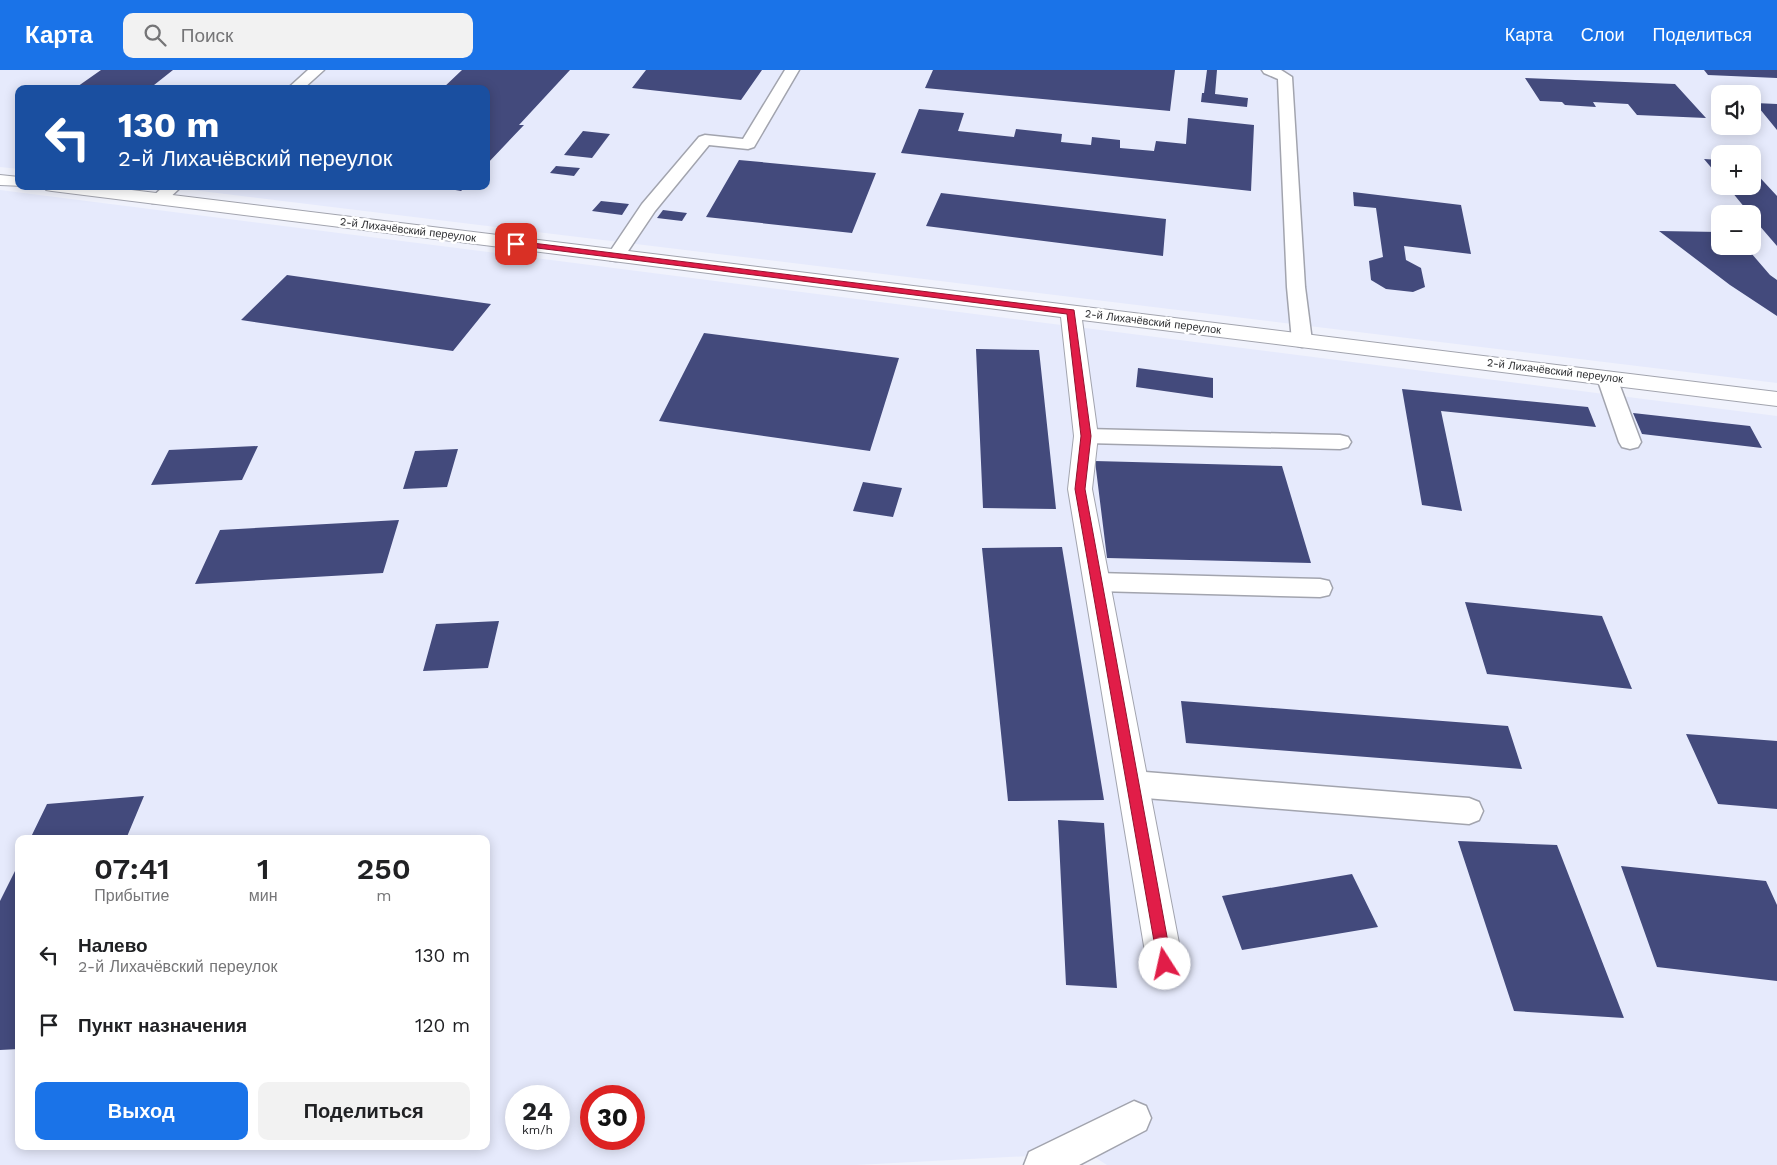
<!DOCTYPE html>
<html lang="ru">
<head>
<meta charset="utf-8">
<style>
	:root { --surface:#fff; --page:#f2f2f2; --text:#202124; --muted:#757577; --accent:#1a73e8 }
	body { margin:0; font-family:"Work Sans",sans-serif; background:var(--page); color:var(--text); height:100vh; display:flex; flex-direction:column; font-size:19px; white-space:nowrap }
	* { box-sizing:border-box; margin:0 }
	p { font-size:16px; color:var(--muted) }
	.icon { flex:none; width:28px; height:28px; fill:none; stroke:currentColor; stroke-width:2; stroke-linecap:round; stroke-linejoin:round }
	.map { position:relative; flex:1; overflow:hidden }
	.sheet { position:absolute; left:15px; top:765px; width:475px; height:315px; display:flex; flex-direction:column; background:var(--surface); border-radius:10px; box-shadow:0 2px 12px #0003 }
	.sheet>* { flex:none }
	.guide { position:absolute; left:15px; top:15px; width:475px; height:105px; border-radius:10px; box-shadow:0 2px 12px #0003; background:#1a4fa0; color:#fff; overflow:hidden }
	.buttons { position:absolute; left:1711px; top:15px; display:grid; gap:10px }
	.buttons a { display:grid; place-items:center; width:50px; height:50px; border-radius:10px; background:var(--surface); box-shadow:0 2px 12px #0003; font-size:25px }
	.speed { position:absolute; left:505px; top:1015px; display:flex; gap:10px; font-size:25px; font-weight:700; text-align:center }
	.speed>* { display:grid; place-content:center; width:65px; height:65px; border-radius:50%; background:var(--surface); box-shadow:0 2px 12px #0003; line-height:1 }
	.speed small { font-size:12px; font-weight:400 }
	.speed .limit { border:8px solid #d22; background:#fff; color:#111 }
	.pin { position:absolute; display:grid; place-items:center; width:42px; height:42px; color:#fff; margin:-21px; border-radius:10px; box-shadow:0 2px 8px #0006 }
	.me { position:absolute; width:55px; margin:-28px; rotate:350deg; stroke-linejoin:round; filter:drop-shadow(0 0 4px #0008) }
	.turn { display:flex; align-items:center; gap:18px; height:105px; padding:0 20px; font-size:22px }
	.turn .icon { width:65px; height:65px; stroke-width:2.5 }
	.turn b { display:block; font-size:35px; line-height:42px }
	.eta { display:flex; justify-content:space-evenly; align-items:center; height:85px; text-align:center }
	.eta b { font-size:30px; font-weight:600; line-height:35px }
	.action { display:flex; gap:10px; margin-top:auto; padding:10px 20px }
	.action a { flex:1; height:58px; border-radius:10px; background:var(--accent); color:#fff; font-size:20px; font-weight:600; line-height:58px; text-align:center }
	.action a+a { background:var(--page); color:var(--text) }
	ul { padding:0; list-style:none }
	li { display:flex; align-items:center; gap:15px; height:70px; padding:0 20px }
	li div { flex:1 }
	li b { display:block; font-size:19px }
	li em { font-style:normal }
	header { display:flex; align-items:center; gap:30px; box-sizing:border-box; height:70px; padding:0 25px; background:var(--accent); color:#fff }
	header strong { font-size:24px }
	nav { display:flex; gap:28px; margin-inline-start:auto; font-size:18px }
	.search { width:350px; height:45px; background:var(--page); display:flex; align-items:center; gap:12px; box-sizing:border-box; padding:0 18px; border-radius:10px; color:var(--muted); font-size:19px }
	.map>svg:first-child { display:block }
</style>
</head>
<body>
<header>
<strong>Карта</strong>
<div class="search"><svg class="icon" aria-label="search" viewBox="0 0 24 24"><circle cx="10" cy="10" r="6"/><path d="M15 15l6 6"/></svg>Поиск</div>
<nav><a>Карта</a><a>Слои</a><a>Поделиться</a></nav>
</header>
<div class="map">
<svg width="1777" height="1095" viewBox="0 0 1777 1095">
	<rect width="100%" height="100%" fill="#f0f2fc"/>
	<path fill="#e6eafc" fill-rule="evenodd" d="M0,0H1777V313L160,116H486V19H19V99L0,97ZM1720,24H1752V56H1720ZM1720,84H1752V116H1720ZM1720,144H1752V176H1720Z
		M0,120L1777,346V1095H1107L1088,1083L856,1095H0ZM19,769H486V1076H19ZM516,1026H559V1069H516ZM591,1026H634V1069H591Z"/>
	<path fill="#434a7c" d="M101,0H173L149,19H74Z
		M462,0H570L519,55H524L486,95V19H442Z
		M646,0H762L741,30L632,18Z
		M933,0H1175L1170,41L925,18Z
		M1207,0H1217L1215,24L1248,28L1247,37L1201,32L1202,23H1204Z
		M1704,0H1777V8L1708,5Z
		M1525,8L1675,14L1706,48L1637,45L1628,34L1593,32L1596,37L1565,35L1562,32L1540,31Z
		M1755,33L1777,34V60Z
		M919,39L964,43L958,61L1014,67L1016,59L1062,64L1061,72L1091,75L1092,67L1120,70V78L1154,81L1156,71L1186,74L1188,48L1254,55L1251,121L901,83Z
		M583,61L610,64L592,88L564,85Z
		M1704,89L1720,90V108Z
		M739,90L876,103L852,163L706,147Z
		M556,96L580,98L574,106L550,103Z
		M1752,99L1777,126V176L1752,147V144H1750L1727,116H1752Z
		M433,116H466L461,121Z
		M1353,122L1461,135L1471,184L1404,176L1406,190L1421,198L1425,217L1413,222L1386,219L1371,210L1369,191L1383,187L1376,138L1354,136Z
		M941,123L1166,149L1163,186L926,156Z
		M601,131L629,134L622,145L592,141Z
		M663,140L687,143L682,151L657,148Z
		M1659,161L1720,162V176H1745L1770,205L1777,210V246L1730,215Z
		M287,205L491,234L453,281L241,250Z
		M704,263L899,288L870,381L659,351Z
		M976,279L1039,280L1056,439L983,438Z
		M1138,298L1213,308V328L1136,317Z
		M1402,319L1588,337L1596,357L1441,341L1462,441L1422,435Z
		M1633,343L1750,356L1762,378L1642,364Z
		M258,376L242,410L151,415L169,380Z
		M458,379L447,417L403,419L415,381Z
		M1095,391L1282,396L1311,493L1107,488Z
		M863,412L902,418L893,447L853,441Z
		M399,450L383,503L195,514L220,460Z
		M1062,477L1104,730L1008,731L982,478Z
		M1465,532L1602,546L1632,619L1487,604Z
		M499,551L488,598L423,601L436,554Z
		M1181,631L1508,656L1522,699L1186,673Z
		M1686,664L1777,671V739L1718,734Z
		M144,726L126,769H30L47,734Z
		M1058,750L1104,753L1117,918L1066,915Z
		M1458,771L1557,775L1624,948L1514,941Z
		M19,793V979L0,980V831Z
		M1621,796L1766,811L1777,835V911L1657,897Z
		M1352,804L1378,857L1242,880L1222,826Z"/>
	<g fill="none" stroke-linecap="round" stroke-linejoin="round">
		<defs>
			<path id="lane" d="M308,0H324L303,19H287Z
				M785,0H799L754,77L748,79L709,75L655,141L622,190L616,191L610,190L607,186L642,134L699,67L705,65L743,69Z
				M1262,0H1281L1292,7L1305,217L1312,271L1309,275L1302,277L1295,275L1292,271L1287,217L1278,9L1264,3Z
				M164,116H182L164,133H152L150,129Z
				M1607,302L1614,303L1617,308L1641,372L1638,377L1630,379L1622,377L1619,372L1597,308L1600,303Z
				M1086,359L1340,365L1348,367L1351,372L1348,377L1340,379L1086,373L1078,371L1075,366L1078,361Z
				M1097,503L1320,509L1329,511L1332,518L1329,525L1320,527L1097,521L1088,519L1085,512L1088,505Z
				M1133,701L1469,728L1479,732L1483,741L1479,750L1469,754L1133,727L1123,723L1119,714L1123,705Z
				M1134,1031L1146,1036L1151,1048L1146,1060L1079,1095H1024L1029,1082Z"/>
			<path id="street" d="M0,105L19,107V116H24L0,115Z
				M43,116H99L1777,322V336L1082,250L1098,366L1092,419L1183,894L1177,906L1165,912L1153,906L1147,894L1068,419L1074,366L1061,247L52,121L46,120Z"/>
		</defs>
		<use href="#lane" stroke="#a2a4ae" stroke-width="3"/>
		<use href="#street" stroke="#a2a4ae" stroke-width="2"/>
		<use href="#lane" fill="#fff" fill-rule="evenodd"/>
		<use href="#street" fill="#fff" fill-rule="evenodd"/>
	</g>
	<path fill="#e11d48" stroke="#92132f" d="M516,171L1074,240L1091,366L1085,419L1172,894L1170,899L1165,901L1160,899L1158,894L1075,419L1081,366L1067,244L513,175L512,174Z"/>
	<g text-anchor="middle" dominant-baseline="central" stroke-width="5" stroke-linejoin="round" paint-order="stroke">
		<g font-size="11" fill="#313235" stroke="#fff">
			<text transform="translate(408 160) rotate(7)">2-й Лихачёвский переулок</text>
			<text transform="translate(1153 252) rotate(7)">2-й Лихачёвский переулок</text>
			<text transform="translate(1555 301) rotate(7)">2-й Лихачёвский переулок</text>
		</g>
	</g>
</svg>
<div class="buttons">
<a><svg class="icon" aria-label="sound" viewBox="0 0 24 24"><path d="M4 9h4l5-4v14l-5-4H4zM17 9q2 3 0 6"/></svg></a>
<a>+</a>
<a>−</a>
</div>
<div class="speed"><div>24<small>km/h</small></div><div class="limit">30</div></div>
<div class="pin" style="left:516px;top:174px;background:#d93025"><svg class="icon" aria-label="arrive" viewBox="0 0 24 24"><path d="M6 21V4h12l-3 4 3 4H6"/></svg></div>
<svg class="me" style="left:1165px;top:894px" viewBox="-20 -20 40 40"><circle r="19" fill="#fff"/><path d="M0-13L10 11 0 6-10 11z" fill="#e11d48"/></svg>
<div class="guide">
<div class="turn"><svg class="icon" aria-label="left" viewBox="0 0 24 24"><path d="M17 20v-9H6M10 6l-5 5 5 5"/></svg><div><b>130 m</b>2-й Лихачёвский переулок</div></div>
</div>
<section class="sheet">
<div class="eta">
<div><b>07:41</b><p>Прибытие</p></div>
<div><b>1</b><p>мин</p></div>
<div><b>250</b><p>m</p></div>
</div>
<ul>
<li><svg class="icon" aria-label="left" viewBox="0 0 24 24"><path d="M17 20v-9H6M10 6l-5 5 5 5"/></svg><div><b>Налево</b><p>2-й Лихачёвский переулок</p></div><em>130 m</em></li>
<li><svg class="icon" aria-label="arrive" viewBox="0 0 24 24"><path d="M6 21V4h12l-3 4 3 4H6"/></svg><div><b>Пункт назначения</b></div><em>120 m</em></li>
</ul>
<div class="action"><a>Выход</a><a>Поделиться</a></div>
</section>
</div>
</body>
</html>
